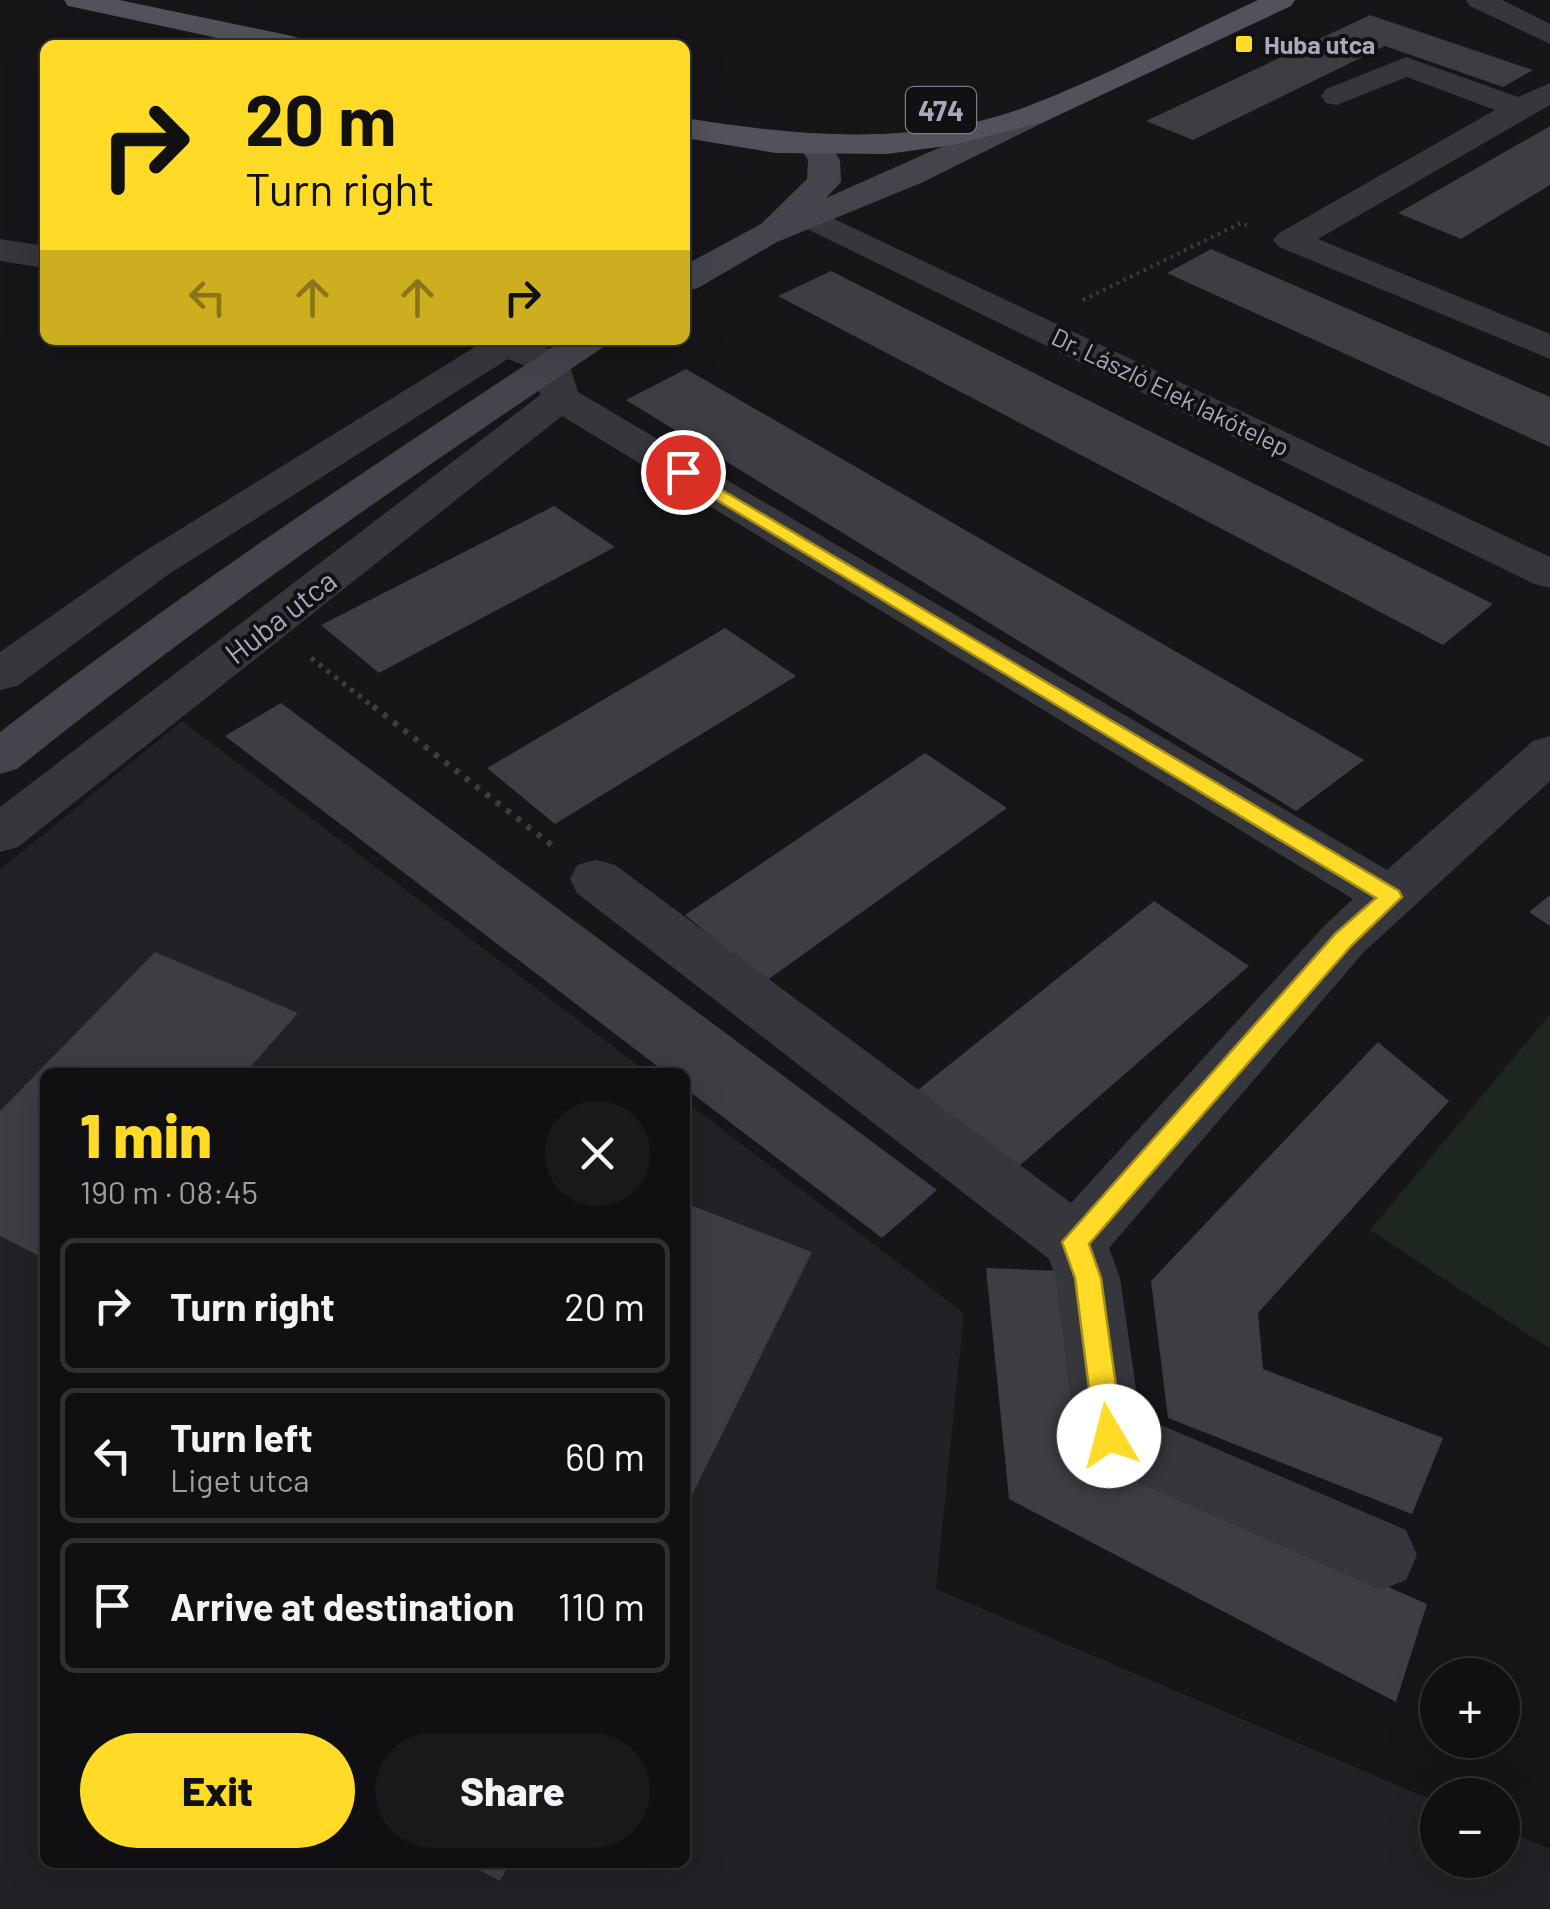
<!DOCTYPE html>
<html lang="en">
<head>
<meta charset="utf-8">
<style>
	:root { --surface:#101012; --page:#19191b; --text:#f1f3f6; --muted:#9c9d9f; --line:#303032; --accent:#ffda26 }
	body { margin:0; font-family:Barlow,sans-serif; background:var(--page); color:var(--text); height:100vh; display:flex; flex-direction:column; font-size:38px; white-space:nowrap }
	* { box-sizing:border-box; margin:0 }
	p { font-size:32px; color:var(--muted) }
	.icon { flex:none; width:55px; height:55px; fill:none; stroke:currentColor; stroke-width:2; stroke-linecap:round; stroke-linejoin:round }
	.map { position:relative; flex:1; overflow:hidden }
	.sheet { position:absolute; left:40px; top:1068px; width:650px; height:800px; display:flex; flex-direction:column; background:var(--surface); border-radius:15px; box-shadow:0 10px 40px #0002,0 0 0 2px var(--line) }
	.sheet>* { flex:none }
	.hud { position:absolute; left:40px; top:40px; width:650px; height:305px; border-radius:15px; box-shadow:0 10px 40px #0002,0 0 0 2px var(--line); background:#ffda26; color:#111; overflow:hidden }
	.controls { position:absolute; left:1420px; top:1658px; display:grid; gap:20px }
	.controls a { display:grid; place-items:center; width:100px; height:100px; border-radius:50%; background:var(--surface); box-shadow:0 10px 40px #0002,0 0 0 2px var(--line); font-size:50px }
	.pin { position:absolute; display:grid; place-items:center; width:85px; height:85px; color:#fff; margin:-42px; border:5px solid #fff; border-radius:50%; box-shadow:0 2px 10px #0007 }
	.me { position:absolute; width:110px; margin:-55px; rotate:352deg; stroke-linejoin:round; filter:drop-shadow(0 0 8px #0008) }
	.turn { display:flex; align-items:center; gap:35px; height:210px; padding:0 40px; font-size:45px }
	.turn .icon { width:130px; height:130px; stroke-width:2.5 }
	.turn b { display:block; font-size:70px; line-height:85px }
	.lanes { display:flex; align-items:center; height:95px; padding:0 40px; background:#0003; justify-content:center; gap:50px; direction:ltr }
	.lanes .off { opacity:.35 }
	.round { display:grid; place-items:center; flex:none; width:105px; height:105px; border-radius:52px; background:var(--page) }
	.head { display:flex; align-items:center; justify-content:space-between; height:170px; padding:0 40px }
	h1 { font-size:60px; font-weight:800; line-height:75px; color:var(--accent) }
	.primary-button { display:flex; gap:20px; margin-top:auto; padding:20px 40px }
	.primary-button a { flex:1; height:115px; border-radius:60px; background:var(--accent); color:#111; font-size:40px; font-weight:800; line-height:115px; text-align:center }
	.primary-button a+a { background:var(--page); color:var(--text) }
	ul { padding:0; list-style:none }
	li { display:flex; align-items:center; gap:30px; height:135px; margin:0 20px 15px; padding:0 20px; border:5px solid var(--line); border-radius:15px }
	li div { flex:1 }
	li b { display:block; font-size:38px }
	li em { font-style:normal }
	.map>svg:first-child { display:block }
</style>
</head>
<body>
<div class="map">
<svg width="1550" height="1909" viewBox="0 0 1550 1909">
	<rect width="100%" height="100%" fill="#161518"/>
	<path fill="#222125" d="M182,721L647,1072H45V1862H685V1101L964,1313L936,1589L1437,1802L1438,1860H1502L1503,1829L1550,1849V1909H0V870Z"/>
	<path fill="#1d261f" d="M1550,1014V1349L1370,1230Z"/>
	<path fill="#3d3d43" d="M1370,15L1533,70L1503,87L1385,46L1193,140L1146,121Z
		M1550,126V185L1461,239L1398,213Z
		M1211,249L1550,397V447L1167,273Z
		M831,271L1493,604L1443,645L778,296Z
		M686,369L1364,760L1296,811L626,400Z
		M554,506L615,547L379,673L321,625Z
		M725,628L796,676L555,824L487,768Z
		M281,703L937,1190L882,1238L685,1088V1072H665L225,736Z
		M925,753L1007,808L766,981L685,915Z
		M1550,895V926L1529,912Z
		M1154,901L1249,966L1011,1173L914,1093Z
		M155,952L298,1013L246,1072H45V1259L0,1236V1111Z
		M1378,1042L1449,1101L1258,1313L1263,1369L1443,1438L1412,1514L1168,1418L1151,1281Z
		M685,1203L812,1252L685,1509Z
		M986,1268L1061,1271L1080,1451L1427,1604L1396,1702L1009,1499Z
		M465,1862H510L500,1881Z"/>
	<g fill="none" stroke-linecap="round" stroke-linejoin="round">
		<path stroke="#3c3d44" stroke-width="4" stroke-dasharray="2.5 5" stroke-linecap="butt" d="M1083,300L1241,223L1247,225"/>
		<path stroke="#3c3d44" stroke-width="5" stroke-dasharray="4 6" stroke-linecap="butt" d="M311,658L376,709"/>
		<path stroke="#3c3d44" stroke-width="6" stroke-dasharray="5 8" stroke-linecap="butt" d="M373,706L554,847"/>
		<path fill="#36363d" fill-rule="evenodd" d="M1466,0H1502L1550,24V44L1470,6Z
			M1406,57L1518,97L1550,83V105L1318,239L1550,334V359L1279,247L1273,240L1279,233L1495,110L1407,77L1337,105L1326,103L1321,96L1326,89Z
			M813,209L1550,557V588L1534,584L801,226L796,219L801,212Z
			M0,239L45,246V268L0,261Z
			M474,340H527L567,356L578,392L1387,870L1533,741L1550,736V781L1363,953L1109,1248L1120,1278L1140,1416L1406,1530L1417,1555L1406,1580L1381,1590L1085,1459L1075,1436L1056,1278L1049,1259L577,893L570,879L577,865L596,860L615,865L1071,1203L1325,925L1353,899L562,416L18,847L0,852V807L540,395L535,370L508,359L169,574L17,686L0,690V652L137,556L478,345Z"/>
		<path fill="#44444d" fill-rule="evenodd" d="M1033,106L1044,108L1049,115L1044,122L921,183L777,242L698,288L685,291V265L761,224L807,179L808,160L798,144L803,137H825L840,160L841,182L826,198Z
			M563,340H608L602,348C401,483 206,617 17,769L0,774V732C181,592 372,466 563,340Z"/>
		<path fill="#52525c" fill-rule="evenodd" d="M64,0H119L292,36L302,39L307,45H250L78,8L68,6Z
			M1258,0H1295L1291,6L1044,122L953,145L887,154L776,153L685,138V118C796,136 915,147 1023,108C1103,78 1180,36 1258,0Z"/>
	</g>
	<path fill="#ffda26" stroke="#a68e19" stroke-width="2.5" d="M683,467L1399,891L1402,897L1352,945L1089,1244L1101,1278L1123,1436L1119,1446L1109,1450L1099,1446L1095,1436L1075,1278L1062,1242L1336,933L1376,898L677,476L674,472Z"/>
	<rect fill="#ffda26" stroke="#111013" stroke-width="4" x="1234" y="34" width="20" height="20" rx="5"/>
	<g text-anchor="middle" dominant-baseline="central" stroke-width="8" stroke-linejoin="round" paint-order="stroke">
		<g font-size="25" font-weight="bold" fill="#a6a9b9" stroke="#111013" text-anchor="start">
			<text x="1264" y="44">Huba utca</text>
		</g>
		<g font-size="25" fill="#a6a9b9" stroke="#111013">
			<text transform="translate(1171 391) rotate(26)">Dr. László Elek lakótelep</text>
		</g>
		<rect fill="#111013" stroke="#797b87" stroke-width="2.5" x="906" y="87" width="70" height="46" rx="8"/>
		<g font-size="28" font-weight="bold" fill="#a6a9b9">
			<text x="941" y="110">474</text>
		</g>
		<g font-size="30" fill="#a6a9b9" stroke="#111013">
			<text transform="translate(280 616) rotate(-38)">Huba utca</text>
		</g>
	</g>
</svg>
<div class="controls">
<a>+</a>
<a>−</a>
</div>
<div class="pin" style="left:683px;top:472px;background:#d93025"><svg class="icon" aria-label="arrive" viewBox="0 0 24 24"><path d="M6 21V4h12l-3 4 3 4H6"/></svg></div>
<svg class="me" style="left:1109px;top:1436px" viewBox="-20 -20 40 40"><circle r="19" fill="#fff"/><path d="M0-13L10 11 0 6-10 11z" fill="#ffda26"/></svg>
<div class="hud">
<div class="turn"><svg class="icon" aria-label="right" viewBox="0 0 24 24"><path d="M7 20v-9h11M14 6l5 5-5 5"/></svg><div><b>20 m</b>Turn right</div></div>
<div class="lanes"><svg class="icon off" aria-label="left" viewBox="0 0 24 24"><path d="M17 20v-9H6M10 6l-5 5 5 5"/></svg><svg class="icon off" aria-label="ahead" viewBox="0 0 24 24"><path d="M12 20V5M6 11l6-6 6 6"/></svg><svg class="icon off" aria-label="ahead" viewBox="0 0 24 24"><path d="M12 20V5M6 11l6-6 6 6"/></svg><svg class="icon" aria-label="right" viewBox="0 0 24 24"><path d="M7 20v-9h11M14 6l5 5-5 5"/></svg></div>
</div>
<section class="sheet">
<div class="head"><div><h1>1 min</h1><p>190 m · 08:45</p></div><a class="round"><svg class="icon" aria-label="close" viewBox="0 0 24 24"><path d="M6 6l12 12M18 6L6 18"/></svg></a></div>
<ul>
<li><svg class="icon" aria-label="right" viewBox="0 0 24 24"><path d="M7 20v-9h11M14 6l5 5-5 5"/></svg><div><b>Turn right</b></div><em>20 m</em></li>
<li><svg class="icon" aria-label="left" viewBox="0 0 24 24"><path d="M17 20v-9H6M10 6l-5 5 5 5"/></svg><div><b>Turn left</b><p>Liget utca</p></div><em>60 m</em></li>
<li><svg class="icon" aria-label="arrive" viewBox="0 0 24 24"><path d="M6 21V4h12l-3 4 3 4H6"/></svg><div><b>Arrive at destination</b></div><em>110 m</em></li>
</ul>
<div class="primary-button"><a>Exit</a><a>Share</a></div>
</section>
</div>
</body>
</html>
